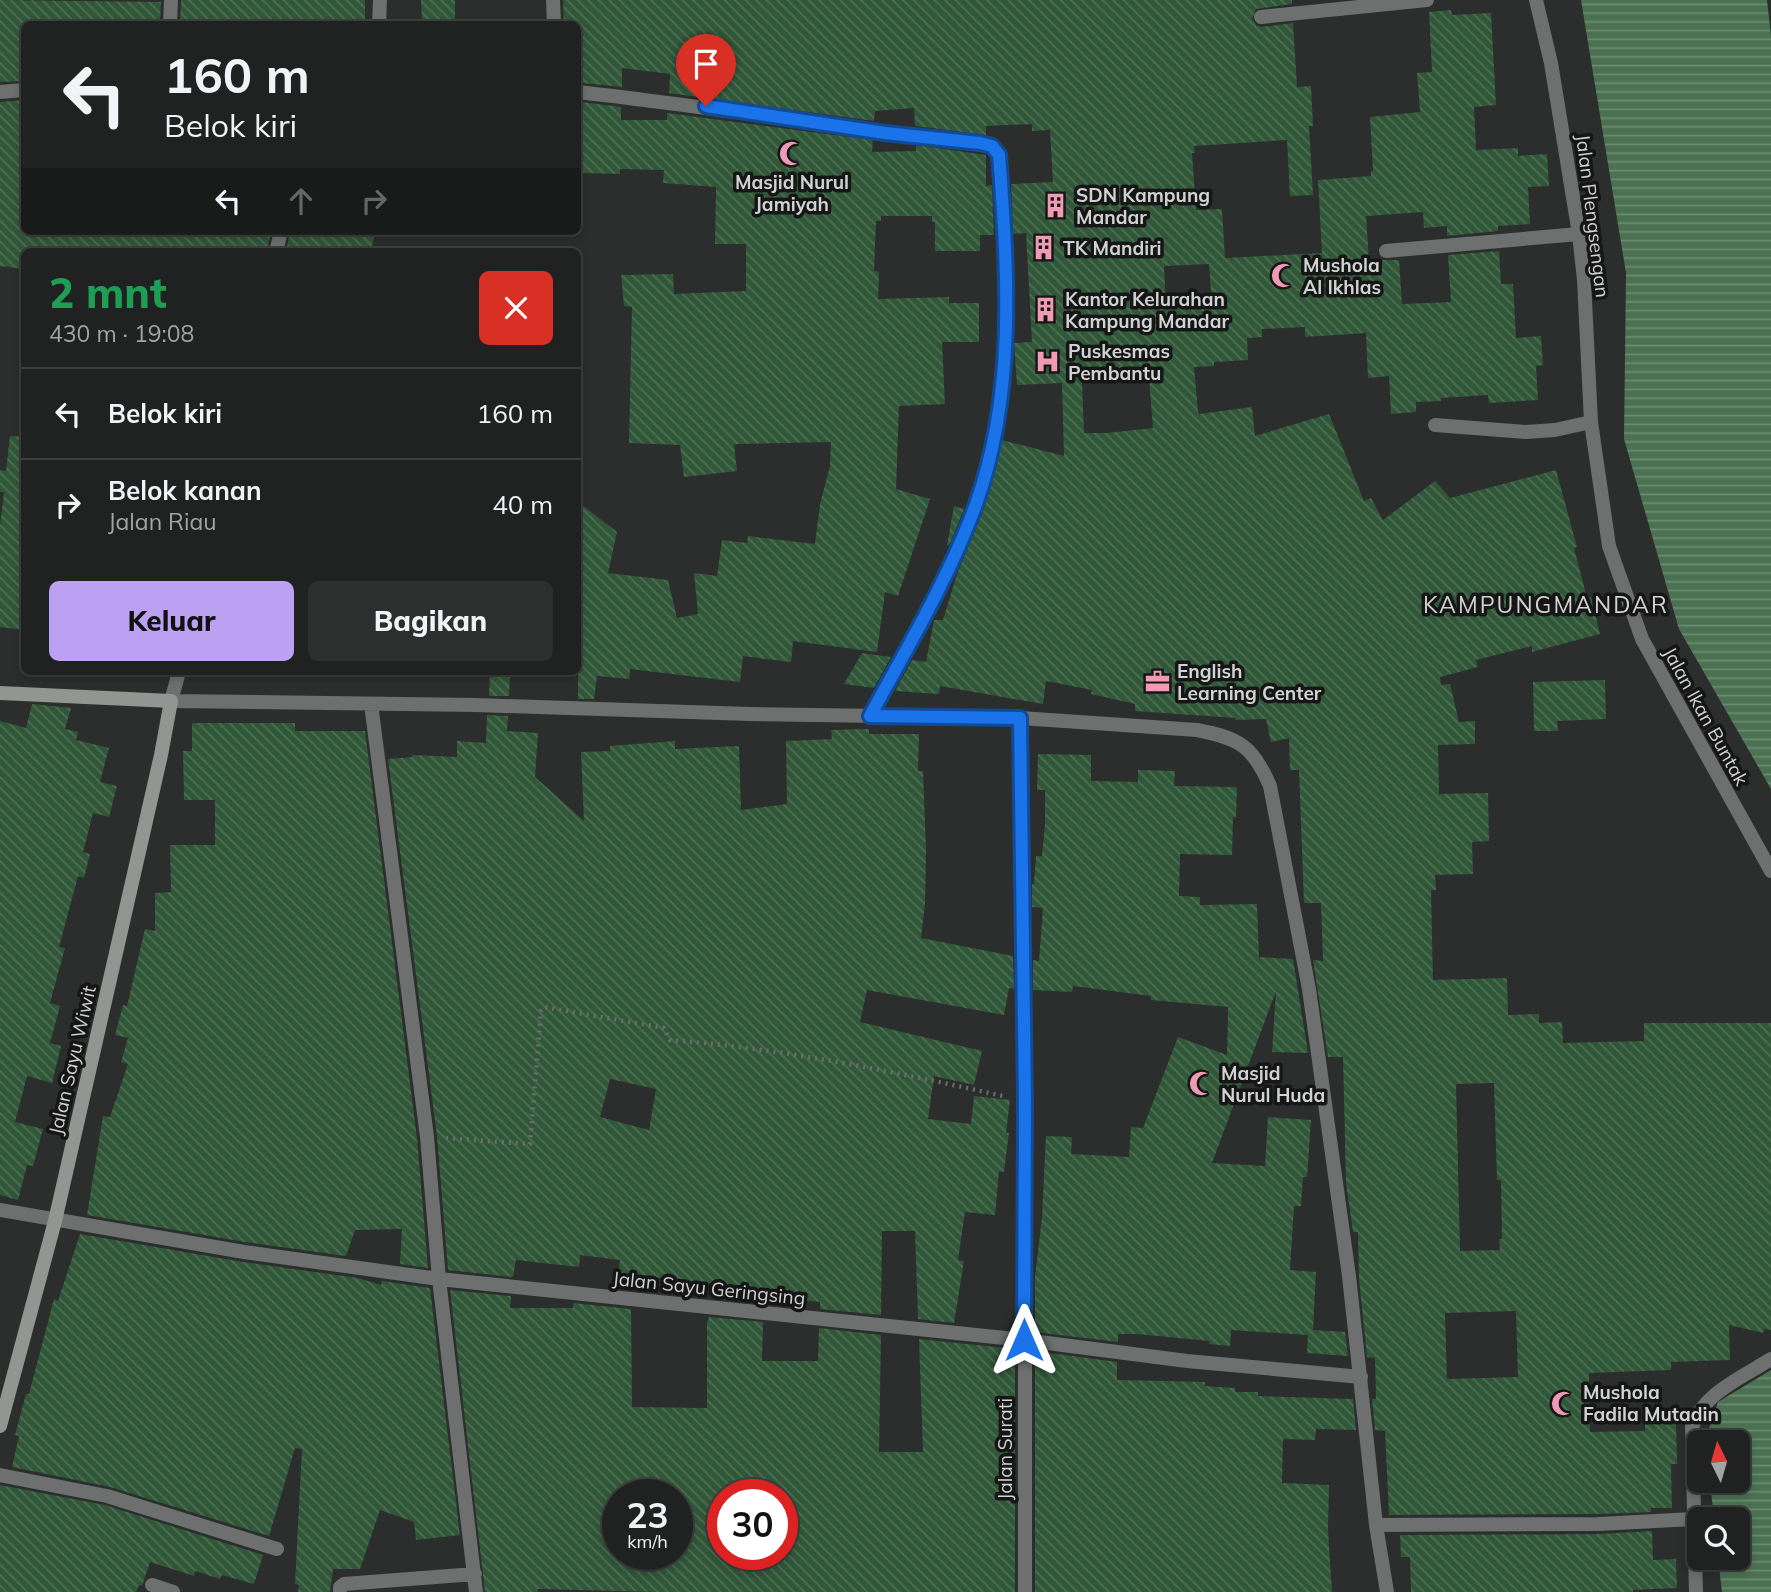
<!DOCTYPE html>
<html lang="id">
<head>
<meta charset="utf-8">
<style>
	:root { --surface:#202221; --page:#2d2f2e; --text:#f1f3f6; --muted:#a2a4a5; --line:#3d3f3f; --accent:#bca0f2 }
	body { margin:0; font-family:Mulish,sans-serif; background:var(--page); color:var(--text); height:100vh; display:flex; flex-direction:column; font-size:26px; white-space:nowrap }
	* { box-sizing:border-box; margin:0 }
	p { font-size:23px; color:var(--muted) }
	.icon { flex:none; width:38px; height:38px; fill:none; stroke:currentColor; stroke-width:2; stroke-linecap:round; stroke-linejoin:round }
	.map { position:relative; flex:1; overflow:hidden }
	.sheet { position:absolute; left:21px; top:248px; width:560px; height:427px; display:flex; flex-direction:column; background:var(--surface); border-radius:10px; box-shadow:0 4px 10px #0003,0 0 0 2px var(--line) }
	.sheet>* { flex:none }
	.banner { position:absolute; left:21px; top:21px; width:560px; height:214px; border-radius:10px; box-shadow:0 4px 10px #0003,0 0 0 2px var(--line); background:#202221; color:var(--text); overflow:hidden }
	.needle { width:46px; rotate:355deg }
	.buttons { position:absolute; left:1687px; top:1430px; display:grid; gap:14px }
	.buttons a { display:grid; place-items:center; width:63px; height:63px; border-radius:10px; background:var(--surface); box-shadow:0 4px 10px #0003,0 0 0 2px var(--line); font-size:35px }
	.speed { position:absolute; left:602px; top:1479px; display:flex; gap:14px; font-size:35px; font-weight:700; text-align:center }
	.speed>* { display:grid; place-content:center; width:91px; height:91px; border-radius:50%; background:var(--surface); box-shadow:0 4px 10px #0003,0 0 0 2px var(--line); line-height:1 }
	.speed small { font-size:18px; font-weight:400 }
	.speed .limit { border:10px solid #d22; background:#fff; color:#111 }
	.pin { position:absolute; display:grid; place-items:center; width:60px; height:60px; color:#fff; margin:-72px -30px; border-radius:50% 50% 50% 0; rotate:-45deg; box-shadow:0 0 7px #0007 }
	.pin .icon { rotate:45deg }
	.me { position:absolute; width:77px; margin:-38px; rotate:0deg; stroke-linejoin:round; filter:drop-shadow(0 0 5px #0008) }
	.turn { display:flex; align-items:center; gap:24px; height:147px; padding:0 28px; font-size:32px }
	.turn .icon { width:91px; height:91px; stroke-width:2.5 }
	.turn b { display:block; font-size:49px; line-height:60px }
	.lanes { display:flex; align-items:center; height:66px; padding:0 28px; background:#0003; justify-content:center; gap:35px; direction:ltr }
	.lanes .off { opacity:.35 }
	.round { display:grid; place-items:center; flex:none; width:74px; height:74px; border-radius:10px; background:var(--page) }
	.headline { display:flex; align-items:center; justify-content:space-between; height:119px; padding:0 28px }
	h1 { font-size:42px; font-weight:800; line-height:52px; color:#1e9e55 }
	.primary-button { display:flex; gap:14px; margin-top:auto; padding:14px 28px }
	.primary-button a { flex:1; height:80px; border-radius:10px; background:var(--accent); color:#111; font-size:28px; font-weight:800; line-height:80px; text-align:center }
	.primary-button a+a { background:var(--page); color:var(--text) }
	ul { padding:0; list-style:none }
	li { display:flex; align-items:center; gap:21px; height:91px; padding:0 28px; border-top:2px solid var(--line) }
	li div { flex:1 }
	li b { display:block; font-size:26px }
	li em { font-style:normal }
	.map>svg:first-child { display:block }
</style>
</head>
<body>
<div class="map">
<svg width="1771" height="1592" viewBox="0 0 1771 1592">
	<defs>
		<pattern id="water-rules" width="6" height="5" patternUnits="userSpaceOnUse" patternTransform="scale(1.75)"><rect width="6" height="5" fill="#4b7152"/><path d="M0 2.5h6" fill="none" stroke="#6c8b72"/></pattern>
		<pattern id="building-back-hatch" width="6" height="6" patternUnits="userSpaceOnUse" patternTransform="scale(1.75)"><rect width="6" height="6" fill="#315739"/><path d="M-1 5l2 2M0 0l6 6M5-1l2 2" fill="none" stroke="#4e6e55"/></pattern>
	</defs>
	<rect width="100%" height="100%" fill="#2b2e2c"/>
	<path fill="url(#water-rules)" d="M1581,0H1767L1771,36V789L1679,629L1624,439L1626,273Z
		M1771,1370V1592H1722L1718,1558H1738V1519H1714L1710,1481L1738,1480V1442H1705V1440L1718,1402Z"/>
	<path fill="url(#building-back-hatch)" fill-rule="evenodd" d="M0,0L161,2L160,24H24V81L0,82Z
		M181,0H365V24H180Z
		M421,0H455V21L422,22Z
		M563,0H1292V4L1256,9L1252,19L1256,25L1261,27L1293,23L1297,87L1311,86L1313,126H1309L1313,195L1290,196L1287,140L1194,146L1195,153H1192L1196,210L1222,209L1225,258L1322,253L1318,180L1371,176V171H1373L1370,117L1420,112L1417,73L1432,72L1429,12L1451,10L1452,15L1491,13L1496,105L1474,107L1476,150L1518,148V156L1547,154L1549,186L1528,187L1530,224L1498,226V231L1447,236V226L1424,228L1423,212L1366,216L1369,260H1399L1402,304L1451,302L1448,255L1499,251L1501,284H1513L1516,338L1541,336L1543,365L1536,366L1538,400L1489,403L1488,395L1441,398V401L1416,402V412L1391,414L1389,376L1368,378L1366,333L1305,337V327L1262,329V337L1247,338L1248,360L1214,362V366L1194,367L1198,411L1199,414L1252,407L1255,436L1329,414L1364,501L1371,498L1383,520L1435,481L1450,498L1556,470L1577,547L1574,548L1587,598L1591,597L1600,634L1532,652V646L1476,660L1478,667L1440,677L1441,685L1450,684L1459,722L1475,721V744L1438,745L1439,794L1488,793L1489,841L1472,842L1473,874L1435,875L1436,890H1431L1433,980L1507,978L1508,1015L1539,1014V1023L1562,1022L1563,1043L1644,1041V1023H1771V1330L1764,1329L1763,1333L1729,1325L1730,1360L1671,1362V1370L1589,1373L1590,1432L1645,1431V1421L1676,1420L1677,1464H1671L1672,1508H1651V1512L1599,1514L1389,1515L1385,1431L1375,1430L1372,1399H1376L1375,1358L1367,1357L1359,1279L1358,1232H1353L1346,1183L1343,1057H1328L1313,960L1323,961L1321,903H1304L1299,770H1290L1289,738L1271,742L1266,719L1236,720L1235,718L1135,711V704L1091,694L1092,690L1046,681L1043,704L940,686L939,694L895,691L912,660L926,662L934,620H943L957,574L984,509L1002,440L1064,456L1062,383L1017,385L1014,343L1032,342L1026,233L1013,234L1011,184L1053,182L1050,130L1032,131V124L986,126V135L915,126L914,108L875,111L874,121L669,93L670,74L622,68V87L582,83V61H578V24H564ZM1209,264L1212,306L1166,307L1164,266ZM1149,379L1153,428L1107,433H1084L1082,383ZM1494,1083L1497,1180H1501L1502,1239H1499L1500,1250L1460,1251L1456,1084ZM1516,1311L1518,1377L1447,1379L1445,1313Z
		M24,100V231H271L267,252H24V269L0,266V102Z
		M581,102L621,107V120H667V113L873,140L872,152L916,151V145L986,155V186L992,185L994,235H980V251H935V222H932V216H881V221H876L874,271L879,272L878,299L949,297V303H979V342H942L945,404L899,406L896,489L930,499L898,596L885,592L877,652L793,641L791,662L743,656L740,682L630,669L629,679L597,676L594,699H578V502L617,532L608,573L668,580L677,618L698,614L694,573L717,576L722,540L747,543L748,536L815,544L820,504L830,466L831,442L738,444L734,445L737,471L684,477L680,445L629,443L632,307L624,306L621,275L673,274L674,294L746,291V244H715L716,187L663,183L664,170L620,169V174L579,173Z
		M290,231H375L371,252H286Z
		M10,436L24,437V630L0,627V527L4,492H0V470L6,471Z
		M954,506L964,509L949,546L947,545Z
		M862,653L891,657L874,688L844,684Z
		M490,672H510L509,696H489Z
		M1605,680L1606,719L1557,721L1558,731H1534L1533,682Z
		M32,704L71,708L65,729L78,732L76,740L109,748L100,782L117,786L109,817L93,813L83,852L90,854L84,878L78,876L59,947L65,948L50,1003L60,1006L50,1043L61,1046L52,1083L27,1076L15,1122L43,1129L33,1166L27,1165L18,1200L0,1195V721L26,728Z
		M487,715L508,716L507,731L538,733L535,777L584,821L581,752L610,751V746L675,741V749L739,746L741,810L787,804L786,741L832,739L831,730L869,729V734H919L918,771H923L926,851L925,903L921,938L1013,956L1014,989L1009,988L1004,1015L867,990L860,1022L982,1051L974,1085L934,1076L928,1119L971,1124L974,1096L1010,1100L1006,1133H1009L1004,1172L999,1171L995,1215L965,1212L958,1260L964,1261L954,1323L918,1319L915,1231H882L881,1315L820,1309V1302L763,1296V1303L712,1298L714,1284L618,1273L620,1260L580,1255L579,1267L516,1260L513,1277L448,1270L437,1136L388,759L412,757V755L457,757V741L486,743ZM610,1079L656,1089L649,1130L600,1117Z
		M192,723H295V731H365L417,1138L428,1268L400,1264L402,1229L355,1230L346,1256L245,1242L87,1215L103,1116L110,1117L128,1064L121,1062L128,1038L115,1035L123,1005L127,1006L145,929L155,931V893L171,892L170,845H215V800H184L183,751H192Z
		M1038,754L1091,755V781L1138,782V770L1175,771L1174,786L1237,787L1236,817H1233L1232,855L1180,854L1179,896L1200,897V905L1257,904L1259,957L1293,959L1308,1053L1272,1052L1276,991L1212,1163L1265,1166L1268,1117L1311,1120L1307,1177H1303L1301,1206H1294L1290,1270L1316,1272L1313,1330L1345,1332L1348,1356L1307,1353L1308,1335L1231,1330L1230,1346L1209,1344L1210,1341L1137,1334H1118V1342L1035,1332V1277L1042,1217L1046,1136L1072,1137L1071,1154L1129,1157L1131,1127L1143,1128L1178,1037L1227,1055L1228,1007L1151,1000V996L1073,986L1072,992L1033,990V960L1039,961L1043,908L1032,907V884H1034L1036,856H1042L1045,824V790H1037Z
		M80,1234L243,1262L358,1278L381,1285L382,1281L430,1288L460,1535L416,1540L414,1522L380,1510L360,1569H333L330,1592H298L299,1585L295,1584L302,1449L295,1448L269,1536L110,1487L12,1467L19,1436L15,1435L26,1394H29L54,1299L58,1301Z
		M450,1290L511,1296L510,1308H573V1303L631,1309L632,1407L707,1408V1323L709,1317L763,1322L762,1361H818L819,1328L881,1335L879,1452H923L919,1339L1015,1349V1592H658L538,1589V1592H485ZM618,1494H679L678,1554H618ZM723,1494H782V1554H723Z
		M1035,1351L1117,1362V1380L1205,1382V1386L1235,1388V1392H1258V1396L1353,1399L1356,1430L1316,1429L1315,1440L1283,1439L1282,1483L1329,1485L1328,1531L1332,1592H1035Z
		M0,1485L105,1505L263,1555L254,1584L222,1575L220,1579L195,1571L194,1576L150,1562L142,1586L139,1585L136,1592H0Z
		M1652,1531L1653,1560L1676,1559L1677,1588L1633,1590V1592H1411L1410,1557H1401L1400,1535L1599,1534Z"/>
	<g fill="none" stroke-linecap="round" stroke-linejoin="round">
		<path stroke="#6b6e6c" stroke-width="4.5" stroke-dasharray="2 5" stroke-linecap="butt" d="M446,1138L530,1144L541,1011L544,1007L664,1028L670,1040C784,1049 897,1072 1007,1097"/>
		<path stroke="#6e706f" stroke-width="14" d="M553,0L554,24
			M1536,0L1551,63L1579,234L1584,280L1591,422L1609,546L1642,639L1771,871
			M1261,17L1427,0
			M170,24L171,0
			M379,24L380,0
			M0,92L24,90
			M578,92C712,107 846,129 980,143C992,146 999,149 1000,162C1007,279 1014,394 975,506C949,579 907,648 870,716
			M1386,251L1579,234
			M276,252L281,231
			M1435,425L1526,432L1555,430L1591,422
			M179,672L171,701L475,705L750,714L1020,718L1197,730C1239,738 1253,746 1270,786L1309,989L1349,1276L1376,1525L1387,1592
			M371,704L427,1137L439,1279L476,1592
			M1020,718L1025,1101V1592
			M0,1210L244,1252L439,1279L1024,1340L1187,1361L1361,1377
			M0,1475L107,1496L277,1549
			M1376,1525L1599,1524L1693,1519
			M152,1585L173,1592
			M340,1592V1587L344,1584L475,1574
			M1696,1592L1692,1427C1703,1393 1743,1377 1771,1359"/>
		<path stroke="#939593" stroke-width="14" d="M0,693L171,701L161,755L55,1221L0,1426"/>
	</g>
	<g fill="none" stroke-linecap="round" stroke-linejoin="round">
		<defs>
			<path id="route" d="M706,106L885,133L980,143L992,146L999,155C1008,273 1016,395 975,507C948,580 907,648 870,716L1020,718L1025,1101L1024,1340"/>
		</defs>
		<use href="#route" stroke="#114b97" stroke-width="18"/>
		<use href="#route" stroke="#1a73e8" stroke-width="12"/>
	</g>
	<defs>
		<symbol id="mosque-bare" viewBox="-9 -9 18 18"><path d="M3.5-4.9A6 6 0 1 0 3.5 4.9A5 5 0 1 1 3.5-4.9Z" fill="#f09ab5" stroke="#151615" stroke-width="2.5" paint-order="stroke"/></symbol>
		<symbol id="building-bare" viewBox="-9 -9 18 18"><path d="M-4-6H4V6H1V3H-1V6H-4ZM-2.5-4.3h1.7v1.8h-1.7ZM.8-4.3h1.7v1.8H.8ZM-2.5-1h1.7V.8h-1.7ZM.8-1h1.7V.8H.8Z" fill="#f09ab5" stroke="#151615" stroke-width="2.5" paint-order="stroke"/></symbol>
		<symbol id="hospital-bare" viewBox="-9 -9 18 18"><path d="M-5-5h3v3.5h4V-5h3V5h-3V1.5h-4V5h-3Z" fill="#f09ab5" stroke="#151615" stroke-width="2.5" paint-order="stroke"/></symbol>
		<symbol id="office-bare" viewBox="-9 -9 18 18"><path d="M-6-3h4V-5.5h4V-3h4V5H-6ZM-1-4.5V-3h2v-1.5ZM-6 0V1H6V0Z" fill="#f09ab5" stroke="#151615" stroke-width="2.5" paint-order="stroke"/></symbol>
	</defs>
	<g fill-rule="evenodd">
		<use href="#mosque-bare" x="774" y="136" width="35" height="35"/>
		<use href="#building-bare" x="1038" y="188" width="35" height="35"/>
		<use href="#building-bare" x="1026" y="230" width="35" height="35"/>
		<use href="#mosque-bare" x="1266" y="258" width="35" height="35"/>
		<use href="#building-bare" x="1028" y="292" width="35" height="35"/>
		<use href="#hospital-bare" x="1030" y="344" width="35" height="35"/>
		<use href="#office-bare" x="1140" y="664" width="35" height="35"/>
		<use href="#mosque-bare" x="1184" y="1066" width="35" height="35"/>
		<use href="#mosque-bare" x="1546" y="1386" width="35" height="35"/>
	</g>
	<g text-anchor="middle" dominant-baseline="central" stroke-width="7" stroke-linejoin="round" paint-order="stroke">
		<g font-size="19" font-weight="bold" fill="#d1d3d2" stroke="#151615" text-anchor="start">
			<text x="792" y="182" text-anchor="middle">Masjid Nurul<tspan x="792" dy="22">Jamiyah</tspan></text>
			<text x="1076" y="195">SDN Kampung<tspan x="1076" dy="22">Mandar</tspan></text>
			<text x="1063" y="248">TK Mandiri</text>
			<text x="1303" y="265">Mushola<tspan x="1303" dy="22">Al Ikhlas</tspan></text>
			<text x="1065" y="299">Kantor Kelurahan<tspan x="1065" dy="22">Kampung Mandar</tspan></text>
			<text x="1068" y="351">Puskesmas<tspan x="1068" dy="22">Pembantu</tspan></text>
			<text x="1177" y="671">English<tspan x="1177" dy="22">Learning Center</tspan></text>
			<text x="1221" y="1073">Masjid<tspan x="1221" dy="22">Nurul Huda</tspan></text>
			<text x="1583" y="1392">Mushola<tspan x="1583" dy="22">Fadila Mutadin</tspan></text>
		</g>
		<g font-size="19" fill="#d1d3d2" stroke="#151615">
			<text transform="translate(1593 216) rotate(83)">Jalan Plengsengan</text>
			<text transform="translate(1706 716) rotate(61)">Jalan Ikan Buntak</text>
			<text transform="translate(72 1060) rotate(-77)">Jalan Sayu Wiwit</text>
			<text transform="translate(709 1288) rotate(6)">Jalan Sayu Geringsing</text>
			<text transform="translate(1005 1449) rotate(-90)">Jalan Surati</text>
		</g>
		<g font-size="23" letter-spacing="2" fill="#d1d3d2" stroke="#151615">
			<text x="1546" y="604">KAMPUNGMANDAR</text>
		</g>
	</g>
</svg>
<div class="buttons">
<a><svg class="needle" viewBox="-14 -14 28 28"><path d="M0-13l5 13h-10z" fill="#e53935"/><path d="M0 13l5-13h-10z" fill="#a2a4a5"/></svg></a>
<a><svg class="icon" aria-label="search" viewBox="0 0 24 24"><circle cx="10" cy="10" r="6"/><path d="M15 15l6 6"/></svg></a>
</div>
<div class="speed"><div>23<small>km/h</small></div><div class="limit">30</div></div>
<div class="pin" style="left:706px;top:106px;background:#d93025"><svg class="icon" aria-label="arrive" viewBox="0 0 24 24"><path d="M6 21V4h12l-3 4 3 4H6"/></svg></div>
<svg class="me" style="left:1024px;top:1340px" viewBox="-20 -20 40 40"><path d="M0-17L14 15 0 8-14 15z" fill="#1a73e8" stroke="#fff" stroke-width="4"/></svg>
<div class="banner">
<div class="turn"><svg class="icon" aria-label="left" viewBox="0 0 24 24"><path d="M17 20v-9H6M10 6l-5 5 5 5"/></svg><div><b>160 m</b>Belok kiri</div></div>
<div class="lanes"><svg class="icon" aria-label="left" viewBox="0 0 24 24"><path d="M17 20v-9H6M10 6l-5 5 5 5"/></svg><svg class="icon off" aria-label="ahead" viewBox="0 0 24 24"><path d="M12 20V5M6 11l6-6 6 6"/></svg><svg class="icon off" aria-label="right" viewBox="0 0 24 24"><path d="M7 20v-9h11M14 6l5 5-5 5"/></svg></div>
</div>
<section class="sheet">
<div class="headline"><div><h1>2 mnt</h1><p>430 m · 19:08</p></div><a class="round" style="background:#d93025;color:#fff"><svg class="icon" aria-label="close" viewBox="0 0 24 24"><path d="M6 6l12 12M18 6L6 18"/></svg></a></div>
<ul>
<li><svg class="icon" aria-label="left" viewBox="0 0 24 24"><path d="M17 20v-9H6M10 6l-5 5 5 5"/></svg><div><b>Belok kiri</b></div><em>160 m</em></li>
<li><svg class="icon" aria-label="right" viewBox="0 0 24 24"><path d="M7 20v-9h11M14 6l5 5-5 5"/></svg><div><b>Belok kanan</b><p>Jalan Riau</p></div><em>40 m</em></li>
</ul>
<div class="primary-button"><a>Keluar</a><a>Bagikan</a></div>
</section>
</div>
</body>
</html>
